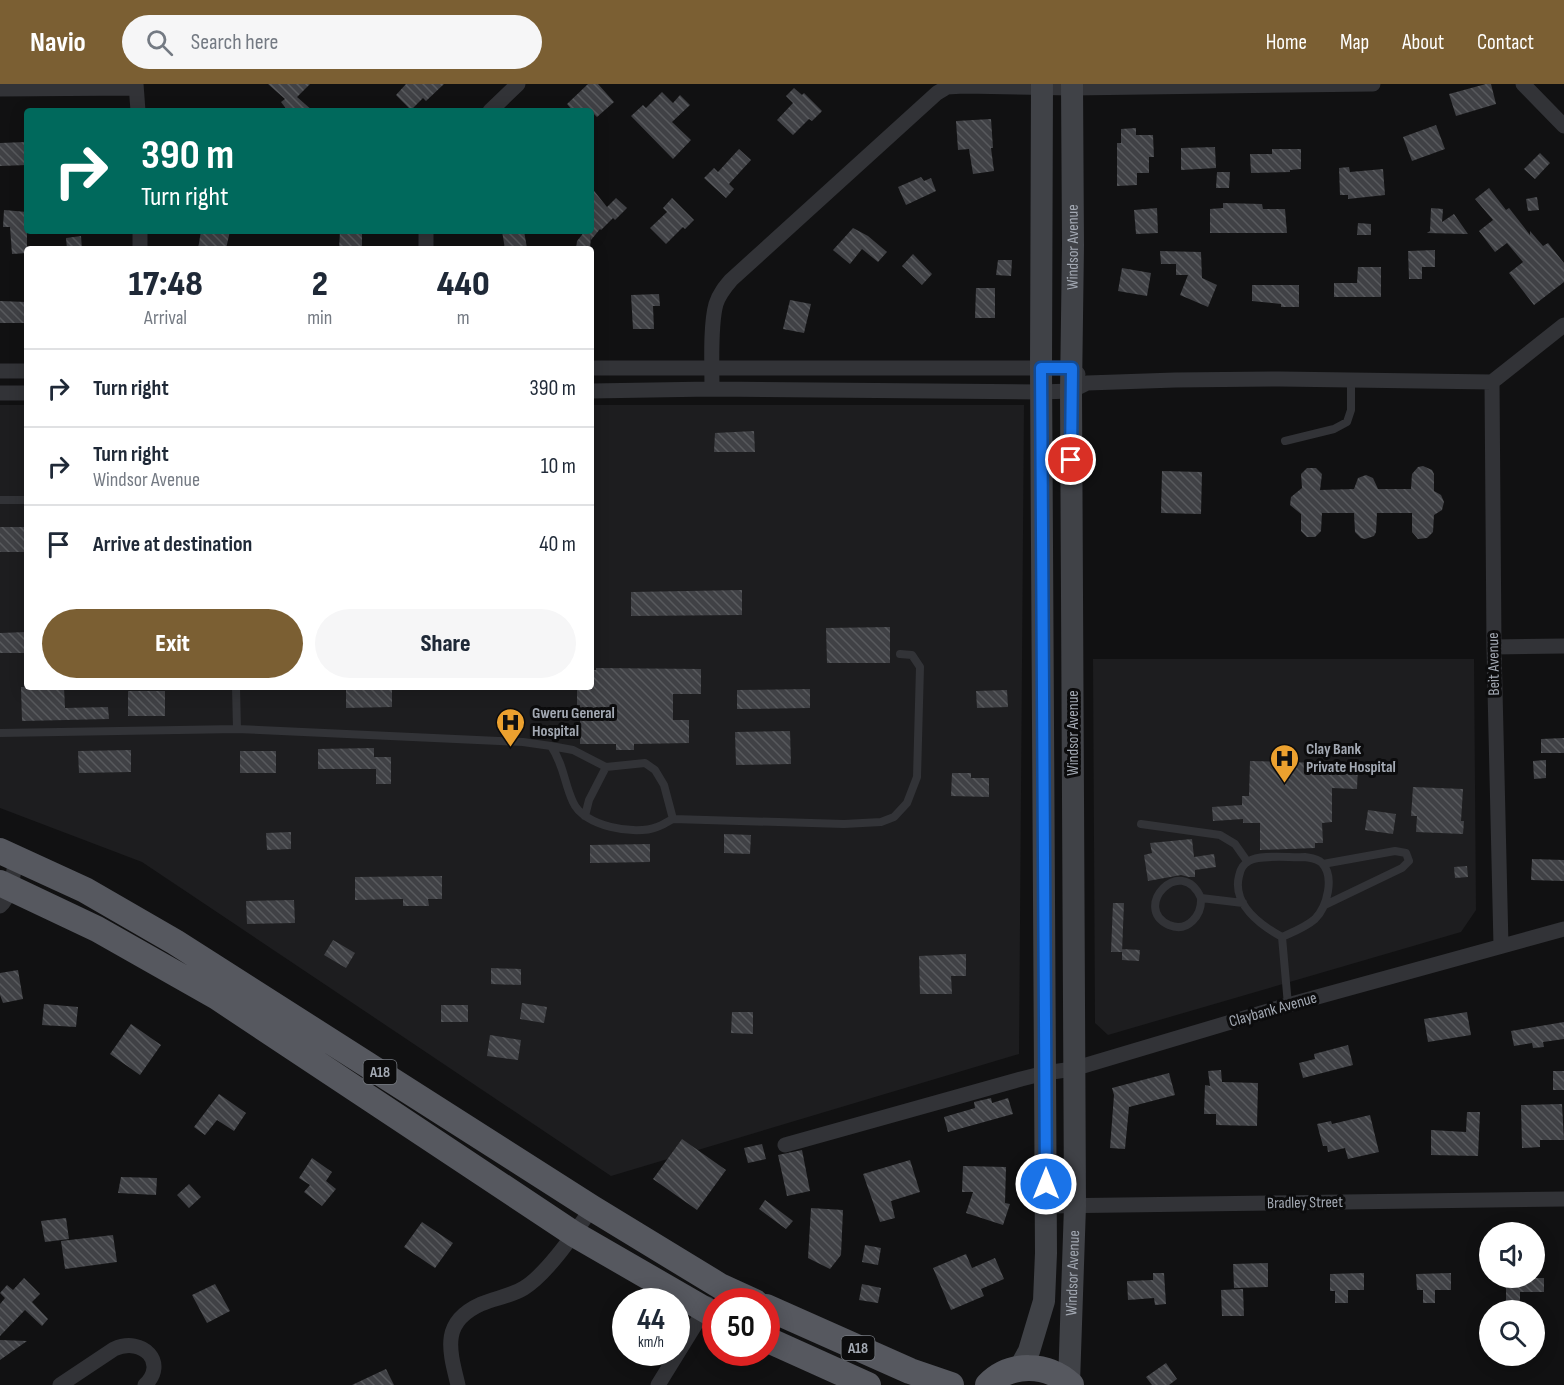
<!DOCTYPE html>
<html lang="en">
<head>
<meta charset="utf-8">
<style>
	:root { --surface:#fff; --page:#f6f6f7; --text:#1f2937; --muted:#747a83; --line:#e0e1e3; --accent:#7b5f33 }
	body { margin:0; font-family:"Sofia Sans Condensed",sans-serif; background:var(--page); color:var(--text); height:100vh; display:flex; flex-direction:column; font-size:22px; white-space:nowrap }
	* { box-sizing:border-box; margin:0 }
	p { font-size:20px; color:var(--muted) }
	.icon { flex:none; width:33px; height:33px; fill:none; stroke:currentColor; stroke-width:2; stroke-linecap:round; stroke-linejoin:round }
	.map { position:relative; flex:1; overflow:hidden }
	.drawer { position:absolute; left:24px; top:162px; width:570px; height:444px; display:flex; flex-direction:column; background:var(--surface); border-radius:6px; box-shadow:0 3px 15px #0003 }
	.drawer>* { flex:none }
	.hud { position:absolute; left:24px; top:24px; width:570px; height:126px; border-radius:6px; box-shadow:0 3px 15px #0003; background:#00695c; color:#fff; overflow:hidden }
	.controls { position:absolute; left:1479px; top:1138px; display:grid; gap:12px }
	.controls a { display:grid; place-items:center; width:66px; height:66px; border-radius:50%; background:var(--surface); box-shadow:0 3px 15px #0003; font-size:30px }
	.speed { position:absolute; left:612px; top:1204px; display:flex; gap:12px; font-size:30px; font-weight:700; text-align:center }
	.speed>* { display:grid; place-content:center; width:78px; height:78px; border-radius:50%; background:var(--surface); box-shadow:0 3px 15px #0003; line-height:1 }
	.speed small { font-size:15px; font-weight:400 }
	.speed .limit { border:9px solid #d22; background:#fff; color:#111 }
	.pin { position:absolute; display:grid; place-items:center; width:51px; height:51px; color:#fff; margin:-26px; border:3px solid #fff; border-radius:50%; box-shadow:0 2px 6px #0007 }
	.me { position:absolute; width:66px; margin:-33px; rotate:0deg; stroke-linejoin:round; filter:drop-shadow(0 0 4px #0008) }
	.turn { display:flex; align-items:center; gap:21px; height:126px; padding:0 18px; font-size:27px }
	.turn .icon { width:78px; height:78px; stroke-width:2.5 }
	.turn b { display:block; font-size:42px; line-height:51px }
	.eta { display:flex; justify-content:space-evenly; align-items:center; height:102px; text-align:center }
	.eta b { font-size:36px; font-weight:800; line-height:42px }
	.cta { display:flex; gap:12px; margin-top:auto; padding:12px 18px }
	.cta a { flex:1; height:69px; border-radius:36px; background:var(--accent); color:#fff; font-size:24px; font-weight:800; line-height:69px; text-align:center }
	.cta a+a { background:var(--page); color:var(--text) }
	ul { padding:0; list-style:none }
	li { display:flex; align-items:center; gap:18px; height:78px; padding:0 18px; border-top:2px solid var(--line) }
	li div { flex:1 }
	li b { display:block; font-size:22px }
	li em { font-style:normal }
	header { display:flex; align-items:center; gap:36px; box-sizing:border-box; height:84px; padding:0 30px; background:var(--accent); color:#fff }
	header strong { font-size:28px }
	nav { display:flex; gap:33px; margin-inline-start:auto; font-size:21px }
	.search { width:420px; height:54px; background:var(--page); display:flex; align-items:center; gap:15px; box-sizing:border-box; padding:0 21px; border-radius:33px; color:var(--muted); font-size:22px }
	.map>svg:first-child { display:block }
</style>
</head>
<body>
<header>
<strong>Navio</strong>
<div class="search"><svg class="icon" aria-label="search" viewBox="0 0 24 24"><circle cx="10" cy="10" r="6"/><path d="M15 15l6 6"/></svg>Search here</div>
<nav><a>Home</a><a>Map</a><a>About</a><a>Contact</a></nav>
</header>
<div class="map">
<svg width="1564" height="1301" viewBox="0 0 1564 1301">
	<defs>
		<pattern id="building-back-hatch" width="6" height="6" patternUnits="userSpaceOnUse" patternTransform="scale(1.5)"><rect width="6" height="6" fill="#404145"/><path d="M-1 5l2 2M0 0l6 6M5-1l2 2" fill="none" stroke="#585a5d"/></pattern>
	</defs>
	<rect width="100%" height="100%" fill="#111112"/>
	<path fill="#1d1d1f" d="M0,321H27V603H591V321H1024L1019,970L611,1092L142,778L0,724Z
		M1093,575H1474L1476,826L1461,848L1108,951L1095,939Z"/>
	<path fill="url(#building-back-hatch)" d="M268,0H310L297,13L313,27H288L281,18L285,15Z
		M406,0H444L426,17L423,14L411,26L396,11Z
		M588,0H598L614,18L597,33L591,27H573L567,20Z
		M1486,0H1491L1496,20L1456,32L1449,10Z
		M794,4L802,11L804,9L822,27L812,37L809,35L793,51L777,36L793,19L786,12Z
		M662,8L673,19L680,11L690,21L672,38L691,56L673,75L631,32L643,21L646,24Z
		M991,35L993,64H991L994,87L973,90L969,65L958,66L956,37Z
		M1436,41L1445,65L1412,77L1403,53Z
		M1136,44V51H1153L1154,73H1149V89H1137V101L1117,102V59H1121V45Z
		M26,58L27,81L0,82V59Z
		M1215,63L1216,84L1181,86V64Z
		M739,65L751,76L729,100L734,105L726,114L704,94L714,84L718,88Z
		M1272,65H1301V85L1290,86V88L1251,89L1250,70H1272Z
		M1540,69L1550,79L1535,95L1524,85Z
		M1349,83L1350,88L1383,85L1385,111L1348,115V111H1340L1339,84Z
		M1217,88H1230L1229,104H1216Z
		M921,93L924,97L931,94L936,107L906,121L898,103Z
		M591,103L607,123L616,114L627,124L615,136L613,134L601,146L600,145L591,156V151L590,165H576L577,157L585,147H591Z
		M1489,104L1506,126L1509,124L1530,151V147L1543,162L1548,159L1564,179V198L1534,221L1509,189L1523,178L1507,159L1495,168L1479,147L1493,136L1475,115Z
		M1537,113L1539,126L1528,127L1526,115Z
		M672,114L694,136L685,145L683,143L666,160L650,144L667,128L663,124Z
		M1223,119L1262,120L1263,125H1285L1287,149H1210V125L1223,124Z
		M1157,124L1158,149L1136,150L1134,126Z
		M1431,124L1443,125L1442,138L1454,130L1468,150L1427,149L1430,147Z
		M4,126L27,128V169L12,170L10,143H3Z
		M1358,139L1371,140V151H1357Z
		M853,144L868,152L887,168L878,178L862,165L850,180L833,166Z
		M201,147H230L226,165H198Z
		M340,147H362V165H339Z
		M502,147H524L527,164L505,165Z
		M81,152L82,165H67L66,154Z
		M1435,166V183H1422V195H1409L1408,167Z
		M1160,167L1201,168L1202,194L1217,201L1208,223L1180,211L1188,191H1176V180H1161Z
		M913,170L932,190L922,201L902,182Z
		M998,176H1012L1011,192L996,191Z
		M1358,183H1381V213H1334V199H1357Z
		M1122,184L1151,189L1147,212L1118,207Z
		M1252,201H1299V223H1281V220L1252,217Z
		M976,204H995V234H975Z
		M659,210L660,222H653L654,245H633L631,211Z
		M790,216L811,220L804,249L783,245Z
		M0,217L27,218L26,239H0Z
		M754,347L755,368H714L715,349Z
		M1423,382L1432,386L1434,390V407L1441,411L1444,418L1442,426L1434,431L1433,448L1427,454L1418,455L1412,448V429H1377L1376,448L1374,452L1365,455L1361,454L1355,448L1354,429H1322L1321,447L1315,453H1307L1301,447V430L1290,421L1291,413L1302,404L1301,390L1307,384H1316L1322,390L1320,406L1354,405L1358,394L1366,391L1373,394L1378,405H1411L1412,390L1418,383Z
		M1162,387L1202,388L1201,430L1161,429Z
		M0,443H27V468H0Z
		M742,506V531L631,532V508Z
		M890,543V579H827L826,544Z
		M27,548V569H0V549Z
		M596,584L701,585V610H673V636H689V659L634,660V666H616V660H580V621H577V603H591V586H596Z
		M21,603H64L65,624L108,623L109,635L22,637Z
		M346,603H392V623L346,624Z
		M810,605V624L737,625V606Z
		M1007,606L1008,623L977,624L976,607Z
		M128,607H165V632H128Z
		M790,647L791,680L736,681L735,648Z
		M1564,654V669H1541V655Z
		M374,664V673H391V700H376V685H318V665Z
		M131,666V688L79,689L78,667Z
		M240,667H276V689H240Z
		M1546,676V694L1534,695L1533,677Z
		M1250,677L1358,680L1357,705L1332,704V738L1322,739L1323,759H1315V764L1260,766V739H1243V735L1213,737L1212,723L1242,721V712H1249Z
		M952,689H971V694H989V713L951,712Z
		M1413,703L1463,705L1461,737H1464L1463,750L1416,748L1417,732H1411Z
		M1368,726L1396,730L1393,750L1365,746Z
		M291,748V765L267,766L266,749Z
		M724,750L751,751L750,770L724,769Z
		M1192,755L1194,773L1214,770L1216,783L1195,786V793H1189L1181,791L1148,797L1144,771L1152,769L1150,759Z
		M650,760V778L590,779V761Z
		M1532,775L1564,776V797L1531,796Z
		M1467,782L1468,793L1455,794L1454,783Z
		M442,792V815H428L429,822H403V815L355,816V793Z
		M294,816L295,839L247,840L246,817Z
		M1113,819H1124L1122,868H1111Z
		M333,856L355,869L346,884L324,871Z
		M1122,865L1140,866L1139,877L1122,876Z
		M966,870V892H951L952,910H920L919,872Z
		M491,884L521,885V901L491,900Z
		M18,886L23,915L3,919L0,911V889Z
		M522,919L547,923L544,939L520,935Z
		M44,920L78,923L76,943L42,941Z
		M441,921H468V938H441Z
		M732,928H753V950L731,949Z
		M1467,928L1471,951L1428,958L1424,935Z
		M1564,938V955L1543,958L1544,963L1533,964L1532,959L1514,962L1511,947Z
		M131,940L161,961L140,991L110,970Z
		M490,951L521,956L518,976L487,972Z
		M1348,961L1353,981L1303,994L1299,979L1315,975L1314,970Z
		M1221,986L1222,998L1258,999L1257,1042L1216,1041V1030H1204L1205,1001L1210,1002L1208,987Z
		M1553,987H1564V1006H1553Z
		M1169,989L1175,1011L1129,1023L1125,1065L1110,1064L1114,1011L1112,1004Z
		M219,1010L246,1029L234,1047L217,1036L205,1051L194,1043Z
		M991,1014L992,1019L1008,1014L1013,1030L948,1048L944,1033L975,1024L974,1018Z
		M1562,1020L1564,1056H1540V1063L1522,1064L1521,1021Z
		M1467,1028H1480L1478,1072L1431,1071V1046L1466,1048Z
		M1370,1031L1379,1068L1348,1075L1345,1064L1328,1068L1327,1062H1323L1317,1040L1331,1037L1332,1040Z
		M682,1055L726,1086L697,1126L653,1095Z
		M762,1060L766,1075L748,1079L744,1064Z
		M802,1066L810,1107L787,1112L778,1071Z
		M312,1074L332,1088L326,1097L336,1105L322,1122L304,1108L310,1101L299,1094Z
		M910,1076L920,1108L891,1117L895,1134L880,1138L863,1090Z
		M963,1082L1006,1083L1005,1119L1010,1120L1003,1141L966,1129L973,1108H962Z
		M121,1093L157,1094L156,1111L118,1109Z
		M189,1100L201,1113L189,1124L177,1111Z
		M765,1116L793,1137L786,1145L759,1125Z
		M811,1124L843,1126L841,1171L830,1185L808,1174Z
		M66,1134L69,1155L45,1158L41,1137Z
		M422,1138L453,1159L435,1184L404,1163Z
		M113,1151L117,1178L65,1185L61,1157Z
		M865,1161L881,1164L878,1181L862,1178Z
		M966,1170L972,1184L995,1174L1004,1195L981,1205L984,1212L951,1226L933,1184Z
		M1268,1179V1203L1234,1204L1233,1180Z
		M1153,1189H1164L1166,1220L1155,1221L1154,1214L1128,1216L1127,1197L1153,1196Z
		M1364,1189V1206H1348V1219H1335V1207H1330V1190Z
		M1451,1189V1206H1435V1219H1423V1206H1417L1416,1190Z
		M24,1194L40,1210L32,1218L48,1235L42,1242L25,1226L0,1252V1220L5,1214L0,1209L7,1201L13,1206Z
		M1506,1194H1544V1208H1520V1225H1506Z
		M215,1200L230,1227L207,1239L192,1211Z
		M862,1200L881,1204L878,1219L859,1216Z
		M1243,1205L1244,1232H1222L1221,1206Z
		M0,1256L27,1257L0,1276Z
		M1166,1279L1177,1295L1169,1301H1152L1146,1293Z
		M386,1285L394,1301H352Z"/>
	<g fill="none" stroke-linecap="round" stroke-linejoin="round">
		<path stroke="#323337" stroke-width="8" d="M1285,357L1334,345L1347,338L1351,326V296
			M0,416H27
			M236,603L237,645
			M0,649L237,645L523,658L551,662C564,681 564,699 573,718C583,742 635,752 657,743C663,741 668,737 673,735L844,740L881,738L894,733L907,719L917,693L920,583L912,571L900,570
			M551,662L573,666L606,683L645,679L655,686L664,701L673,735
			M585,732L589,716L606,683
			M1141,740L1220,751L1235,760L1247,777
			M1305,773C1311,774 1317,774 1322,779C1335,793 1327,823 1315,835C1306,843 1293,848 1282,853C1260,841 1232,820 1239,792C1240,786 1243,780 1249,777C1260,770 1291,774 1305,773Z
			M1323,780L1395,767L1406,769L1409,777L1402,784L1325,821
			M1201,814C1202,831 1188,849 1169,841C1131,824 1181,769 1201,814L1243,819
			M1282,853L1288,921"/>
		<path stroke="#323337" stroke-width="15" d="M136,0L138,27
			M1523,0L1564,42
			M0,5L136,4
			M490,27L518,0
			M140,147V165
			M426,165V147
			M591,284H1072L1078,290
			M0,287H27
			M1492,298L1494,563L1501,862
			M712,305C712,283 710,241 716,220C719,210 725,203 731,196L937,9L947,3L964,2L1072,4L1373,0
			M591,307L712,305L1041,308L1071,307L1087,299L1175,296L1280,295L1492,298L1564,241
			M0,309H27
			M1494,563L1564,562
			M0,822C12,811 13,790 16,774
			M785,1061L1021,995L1045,989L1073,985L1288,921L1564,845
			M1046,1122L1564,1115
			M60,1301L114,1265C143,1252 168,1279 145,1301
			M458,1301C449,1265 441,1238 481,1220C495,1214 511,1212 524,1204C548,1189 576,1147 592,1124
			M658,1301L708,1220"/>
		<g stroke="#404247" stroke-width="22">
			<path d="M1019,1285L1029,1267L1044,1217L1046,1169L1041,284L1042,0"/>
			<path id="s1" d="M1069,1299L1075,1122L1071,307L1073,161L1072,0"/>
		</g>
		<path stroke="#56585f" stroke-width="26" d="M0,767L85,806L175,858L592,1124L720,1202L755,1218
			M0,799L97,845L217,913L574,1150L716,1232
			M766,1223L910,1287L951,1301
			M766,1255L868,1301
			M988,1301C1010,1278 1048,1279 1071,1301"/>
	</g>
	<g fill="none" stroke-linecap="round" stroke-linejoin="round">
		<defs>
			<path id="route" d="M1046,1100L1041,284H1072L1071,376"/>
		</defs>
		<use href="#route" stroke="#114b97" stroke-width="15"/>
		<use href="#route" stroke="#1a73e8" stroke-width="10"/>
	</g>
	<defs>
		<symbol id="hospital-pin" viewBox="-11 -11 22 30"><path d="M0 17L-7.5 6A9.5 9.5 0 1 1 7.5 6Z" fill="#eca12f" stroke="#0c0c0d"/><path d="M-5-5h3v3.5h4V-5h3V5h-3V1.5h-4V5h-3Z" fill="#111"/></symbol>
	</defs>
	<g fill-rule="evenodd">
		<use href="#hospital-pin" x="494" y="622" width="33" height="45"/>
		<use href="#hospital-pin" x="1268" y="658" width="33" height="45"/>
	</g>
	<g text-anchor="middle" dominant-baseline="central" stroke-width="6" stroke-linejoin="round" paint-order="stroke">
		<g fill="#0c0c0d" stroke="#767a81" stroke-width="1.5">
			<rect x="363.5" y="976" width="33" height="24" rx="4.5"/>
			<rect x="841.5" y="1252" width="33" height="24" rx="4.5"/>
		</g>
		<g font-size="15" font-weight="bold" fill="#a3a9b3">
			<text x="380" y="988">A18</text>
			<text x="858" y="1264">A18</text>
		</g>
		<g font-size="16" fill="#a3a9b3" stroke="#0c0c0d">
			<text stroke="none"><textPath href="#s1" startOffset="1136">Windsor Avenue</textPath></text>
			<text transform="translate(1494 580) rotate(-91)">Beit Avenue</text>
			<text transform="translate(1073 649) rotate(-90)">Windsor Avenue</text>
			<text transform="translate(1273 926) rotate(-16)">Claybank Avenue</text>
			<text transform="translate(1305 1119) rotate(-1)">Bradley Street</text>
			<text stroke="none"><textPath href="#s1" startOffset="110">Windsor Avenue</textPath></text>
		</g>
		<g font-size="16" font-weight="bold" fill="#a3a9b3" stroke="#0c0c0d" text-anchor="start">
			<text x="532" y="629">Gweru General<tspan x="532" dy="18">Hospital</tspan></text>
			<text x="1306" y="665">Clay Bank<tspan x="1306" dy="18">Private Hospital</tspan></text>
		</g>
	</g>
</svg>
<div class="controls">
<a><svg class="icon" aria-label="sound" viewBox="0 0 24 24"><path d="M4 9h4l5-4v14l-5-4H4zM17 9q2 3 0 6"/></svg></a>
<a><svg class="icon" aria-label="search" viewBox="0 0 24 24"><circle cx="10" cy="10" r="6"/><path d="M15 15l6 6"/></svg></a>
</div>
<div class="speed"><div>44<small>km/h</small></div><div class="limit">50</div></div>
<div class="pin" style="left:1071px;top:376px;background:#d93025"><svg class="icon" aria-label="arrive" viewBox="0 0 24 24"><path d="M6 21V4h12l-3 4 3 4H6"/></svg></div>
<svg class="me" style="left:1046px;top:1100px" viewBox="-20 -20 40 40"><circle r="17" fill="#1a73e8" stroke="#fff" stroke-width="3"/><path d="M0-11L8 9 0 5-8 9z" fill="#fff"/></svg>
<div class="hud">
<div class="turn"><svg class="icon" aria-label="right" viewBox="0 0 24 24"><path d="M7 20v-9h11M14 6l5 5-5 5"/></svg><div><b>390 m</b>Turn right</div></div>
</div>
<section class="drawer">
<div class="eta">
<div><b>17:48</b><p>Arrival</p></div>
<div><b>2</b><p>min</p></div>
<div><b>440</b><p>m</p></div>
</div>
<ul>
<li><svg class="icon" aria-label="right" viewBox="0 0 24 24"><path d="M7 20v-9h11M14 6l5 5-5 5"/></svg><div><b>Turn right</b></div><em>390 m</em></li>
<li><svg class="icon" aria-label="right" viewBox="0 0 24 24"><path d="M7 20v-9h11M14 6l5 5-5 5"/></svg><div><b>Turn right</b><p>Windsor Avenue</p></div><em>10 m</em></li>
<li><svg class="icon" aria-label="arrive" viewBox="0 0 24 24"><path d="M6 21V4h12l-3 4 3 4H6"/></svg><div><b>Arrive at destination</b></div><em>40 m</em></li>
</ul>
<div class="cta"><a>Exit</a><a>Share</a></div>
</section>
</div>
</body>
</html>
